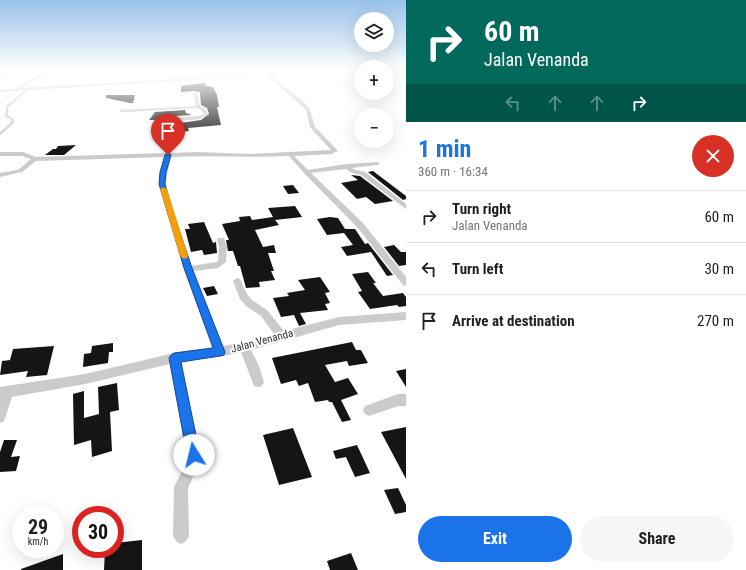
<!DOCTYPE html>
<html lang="en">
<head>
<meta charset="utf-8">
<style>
	:root { --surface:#fff; --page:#f6f6f6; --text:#222; --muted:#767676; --line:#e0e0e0; --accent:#1a73e8 }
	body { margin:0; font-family:"Roboto Condensed",sans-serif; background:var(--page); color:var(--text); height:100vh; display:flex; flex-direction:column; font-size:15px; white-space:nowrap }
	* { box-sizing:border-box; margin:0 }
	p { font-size:13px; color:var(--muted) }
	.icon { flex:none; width:22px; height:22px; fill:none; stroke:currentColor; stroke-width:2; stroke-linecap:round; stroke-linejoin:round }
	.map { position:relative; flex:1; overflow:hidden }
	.sheet { display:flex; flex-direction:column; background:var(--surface); width:340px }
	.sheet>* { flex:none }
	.guide { background:#00695c; color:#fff; overflow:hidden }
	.buttons { position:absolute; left:354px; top:12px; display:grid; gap:8px }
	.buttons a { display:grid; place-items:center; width:40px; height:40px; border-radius:50%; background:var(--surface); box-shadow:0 4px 16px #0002; font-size:20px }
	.speed { position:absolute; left:12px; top:506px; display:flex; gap:8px; font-size:20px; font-weight:700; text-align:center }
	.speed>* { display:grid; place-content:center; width:52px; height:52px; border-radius:50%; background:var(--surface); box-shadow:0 4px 16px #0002; line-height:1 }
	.speed small { font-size:10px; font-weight:400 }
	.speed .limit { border:6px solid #d22; background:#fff; color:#111 }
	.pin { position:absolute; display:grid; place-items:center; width:34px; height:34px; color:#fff; margin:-41px -17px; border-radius:50% 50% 50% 0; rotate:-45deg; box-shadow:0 0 4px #0007 }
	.pin .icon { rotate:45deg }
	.me { position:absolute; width:44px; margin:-22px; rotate:351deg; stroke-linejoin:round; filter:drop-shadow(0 0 3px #0008) }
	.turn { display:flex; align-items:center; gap:14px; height:84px; padding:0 12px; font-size:18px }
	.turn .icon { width:52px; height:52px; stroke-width:2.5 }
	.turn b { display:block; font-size:28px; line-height:34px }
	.lanes { display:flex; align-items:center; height:38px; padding:0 12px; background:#0003; justify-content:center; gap:20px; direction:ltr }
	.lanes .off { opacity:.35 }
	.round { display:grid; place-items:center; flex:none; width:42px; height:42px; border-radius:21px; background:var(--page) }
	.summary { display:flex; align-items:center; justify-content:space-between; height:68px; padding:0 12px }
	h1 { font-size:24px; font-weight:700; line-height:30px; color:var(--accent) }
	.button { display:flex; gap:8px; margin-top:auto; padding:8px 12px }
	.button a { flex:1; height:46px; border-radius:24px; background:var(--accent); color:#fff; font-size:16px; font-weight:700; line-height:46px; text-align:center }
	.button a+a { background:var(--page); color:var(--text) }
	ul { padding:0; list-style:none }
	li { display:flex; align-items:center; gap:12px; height:52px; padding:0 12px; border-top:1px solid var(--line) }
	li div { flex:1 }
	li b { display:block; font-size:15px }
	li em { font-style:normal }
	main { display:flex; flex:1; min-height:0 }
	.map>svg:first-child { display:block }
</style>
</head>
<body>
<main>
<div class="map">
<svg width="406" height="570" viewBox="0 0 406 570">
	<rect width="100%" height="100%" fill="#fff"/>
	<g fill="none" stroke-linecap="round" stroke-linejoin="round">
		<path stroke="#c4d7ee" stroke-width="1" d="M46,73L53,70
			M0,102L28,84"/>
	</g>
	<path fill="#151515" d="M205,83L206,86L213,87L217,95L219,107H217L221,125L188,128L189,131L179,132V137H171L170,129L173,124L201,120L209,114L207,108L201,105L200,92L194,91L181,92V86Z
		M106,95H135L133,103H130L106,98Z
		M185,110L186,113L192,115L175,116L166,121V120H149L155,112Z
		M76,145L64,155H45L53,149H56L58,146Z
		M373,171L406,196V199L403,200L368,172Z
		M351,175L360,176L393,201L375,204L366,197L357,199L341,183L358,180Z
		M293,185L299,193L288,194L283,186Z
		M295,206L302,217L275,220L279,225L255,230L263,247L274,245L276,253H268L274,271H271L275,280L259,282L260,287L246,288L240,266H238L233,251H228L226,240H229L222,224L240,221L239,217L250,216L252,220L273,217L268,208Z
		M330,217L338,218L345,229H355L365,244L368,243L393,275L387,276L371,252L347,256L341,247L353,245L344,233L327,235L317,219Z
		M204,222L213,243L216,242L217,253L204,255L202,250L191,252L185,229H190L188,224Z
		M394,245L401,252H406V265L399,266L384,247Z
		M368,272L376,283H373L383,296L403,293L406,297V306L399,307L397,305L370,309L358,292L362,291L352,274Z
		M320,277L330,292L325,293L330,303L325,304L328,310L300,313L306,324L299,326L294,315L281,317L273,298L289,296L287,293L305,290L298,280Z
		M214,286L218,294L207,296L203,288Z
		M352,342L356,350H361L368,363L349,366L347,361L325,365L335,382L348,378L358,394L341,400L351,420L342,422L332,402H329L328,400L315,402L308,383L299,386L296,380L281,384L272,358Z
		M113,343V352H109L108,363L83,367L84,354L91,353L92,346Z
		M54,346L47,375L26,377L28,371L0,375L2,361L10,360L13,349Z
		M406,369V387L396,371Z
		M117,383L119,410L110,412L112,451L92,457L91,440L74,445L73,394L84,391V418L99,414L98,387Z
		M406,427V479L381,432Z
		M293,428L312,477L279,485L263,435Z
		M4,440H17L11,457L20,456L16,471L0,472V452Z
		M357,445L370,473L355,477L346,457L336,459L333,451Z
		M398,488L406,505V512L395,514L384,490Z
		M142,540V570H104L105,549H115V543Z
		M351,553L358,570H330L327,561Z
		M63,554V570H21V569Z"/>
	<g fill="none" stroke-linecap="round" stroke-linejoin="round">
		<path stroke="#cbcbcb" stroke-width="2" d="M7,111V107L26,90
			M123,111L198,107"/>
		<path stroke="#cbcbcb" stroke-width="2.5" d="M121,111L142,110
			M0,134L13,122L12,119L6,116L7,110"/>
		<path fill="#cbcbcb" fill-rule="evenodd" d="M48,70L49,72L21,88L192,78L286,70L285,71L268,73L305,103L310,110L315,127L338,151L331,154L294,156L308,170L346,164L379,162V164L377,165L352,168L356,170L365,172L406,204V209L361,175L352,173L346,169L311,173L363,223L406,277V286L403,285L357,227L304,173L289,156C249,158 210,155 171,157L165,184L191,266L216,262L218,261L219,247L217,240L218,238H224L227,247L226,262L218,268L193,271L223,346L244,342L274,334L261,316L246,306L240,299L233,281L237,278L240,279L247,294L252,300L267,310L284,331L339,317L406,312V320L339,325L251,350L259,366L264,382L262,386L258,387L254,386L241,352L220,357L218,356L180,362L201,455L199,464L188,488L189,536L186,541L181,544L176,541L173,536L174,487L186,463L187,455L170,364L85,384L12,397L4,421L0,423V387L85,374L174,353L213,347L184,269L159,184L165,157L36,161L22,172L0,177V173L18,170L31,159L22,156H0V152H23L36,157L165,153C165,145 162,136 164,128C167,111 193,120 204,114L202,111L196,107L193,93L195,92L197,93L200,106L206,109L208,114C200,123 183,118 172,123L168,129L171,153L198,152L250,154L331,150L310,127L306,110L301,105L264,73L192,80L0,92V90L14,89L43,72L0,74V72Z
			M398,394H406V406H398L369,416L365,414L363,410L365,406Z"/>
	</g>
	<linearGradient id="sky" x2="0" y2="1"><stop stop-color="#99c2ea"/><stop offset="0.47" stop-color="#fff"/><stop offset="1" stop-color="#fff" stop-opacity="0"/></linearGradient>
	<rect width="406" height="149" fill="url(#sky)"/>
	<path fill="#1a73e8" stroke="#114b97" d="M168,153L171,155L166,172L165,184L172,209L192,268L225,352L224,355L220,356L181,362L200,455L198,460L194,462L189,460L187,455L169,358L171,355L174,353L213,348L184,268L159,184L160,172L165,155Z"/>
	<path fill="#f59e0b" d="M163,187L167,189L188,256L187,258L184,259L180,256L160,189Z"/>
	<g text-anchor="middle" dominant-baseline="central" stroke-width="4" stroke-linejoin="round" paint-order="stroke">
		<g font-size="11" fill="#2e2e2e" stroke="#fff">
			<text transform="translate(262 341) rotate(-15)">Jalan Venanda</text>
		</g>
	</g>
</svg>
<div class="buttons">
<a><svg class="icon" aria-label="layers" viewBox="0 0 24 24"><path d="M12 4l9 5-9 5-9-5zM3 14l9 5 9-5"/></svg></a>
<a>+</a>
<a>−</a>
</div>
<div class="speed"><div>29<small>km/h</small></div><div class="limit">30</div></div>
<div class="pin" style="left:168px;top:155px;background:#d93025"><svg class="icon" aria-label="arrive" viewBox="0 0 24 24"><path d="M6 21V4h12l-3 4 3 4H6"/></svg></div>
<svg class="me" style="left:194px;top:455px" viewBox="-20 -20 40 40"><circle r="19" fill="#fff"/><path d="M0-13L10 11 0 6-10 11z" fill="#1a73e8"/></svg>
</div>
<section class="sheet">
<div class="guide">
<div class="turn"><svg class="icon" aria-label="right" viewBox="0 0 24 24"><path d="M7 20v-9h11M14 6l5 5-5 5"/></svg><div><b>60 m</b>Jalan Venanda</div></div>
<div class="lanes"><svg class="icon off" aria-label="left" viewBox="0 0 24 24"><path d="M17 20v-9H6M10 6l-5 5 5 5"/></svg><svg class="icon off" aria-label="ahead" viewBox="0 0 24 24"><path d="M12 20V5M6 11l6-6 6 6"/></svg><svg class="icon off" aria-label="ahead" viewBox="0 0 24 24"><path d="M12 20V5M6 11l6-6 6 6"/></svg><svg class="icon" aria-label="right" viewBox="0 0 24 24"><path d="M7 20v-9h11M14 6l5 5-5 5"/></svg></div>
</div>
<div class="summary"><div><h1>1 min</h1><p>360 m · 16:34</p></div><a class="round" style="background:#d93025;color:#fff"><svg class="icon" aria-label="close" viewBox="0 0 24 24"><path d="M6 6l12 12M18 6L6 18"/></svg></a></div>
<ul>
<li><svg class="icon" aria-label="right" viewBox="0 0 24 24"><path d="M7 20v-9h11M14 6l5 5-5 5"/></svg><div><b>Turn right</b><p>Jalan Venanda</p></div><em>60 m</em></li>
<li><svg class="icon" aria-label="left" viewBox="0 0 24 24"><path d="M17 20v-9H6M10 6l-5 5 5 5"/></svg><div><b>Turn left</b></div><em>30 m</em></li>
<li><svg class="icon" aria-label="arrive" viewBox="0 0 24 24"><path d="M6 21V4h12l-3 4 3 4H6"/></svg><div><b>Arrive at destination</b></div><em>270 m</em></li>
</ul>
<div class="button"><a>Exit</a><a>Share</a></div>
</section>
</main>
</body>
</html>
